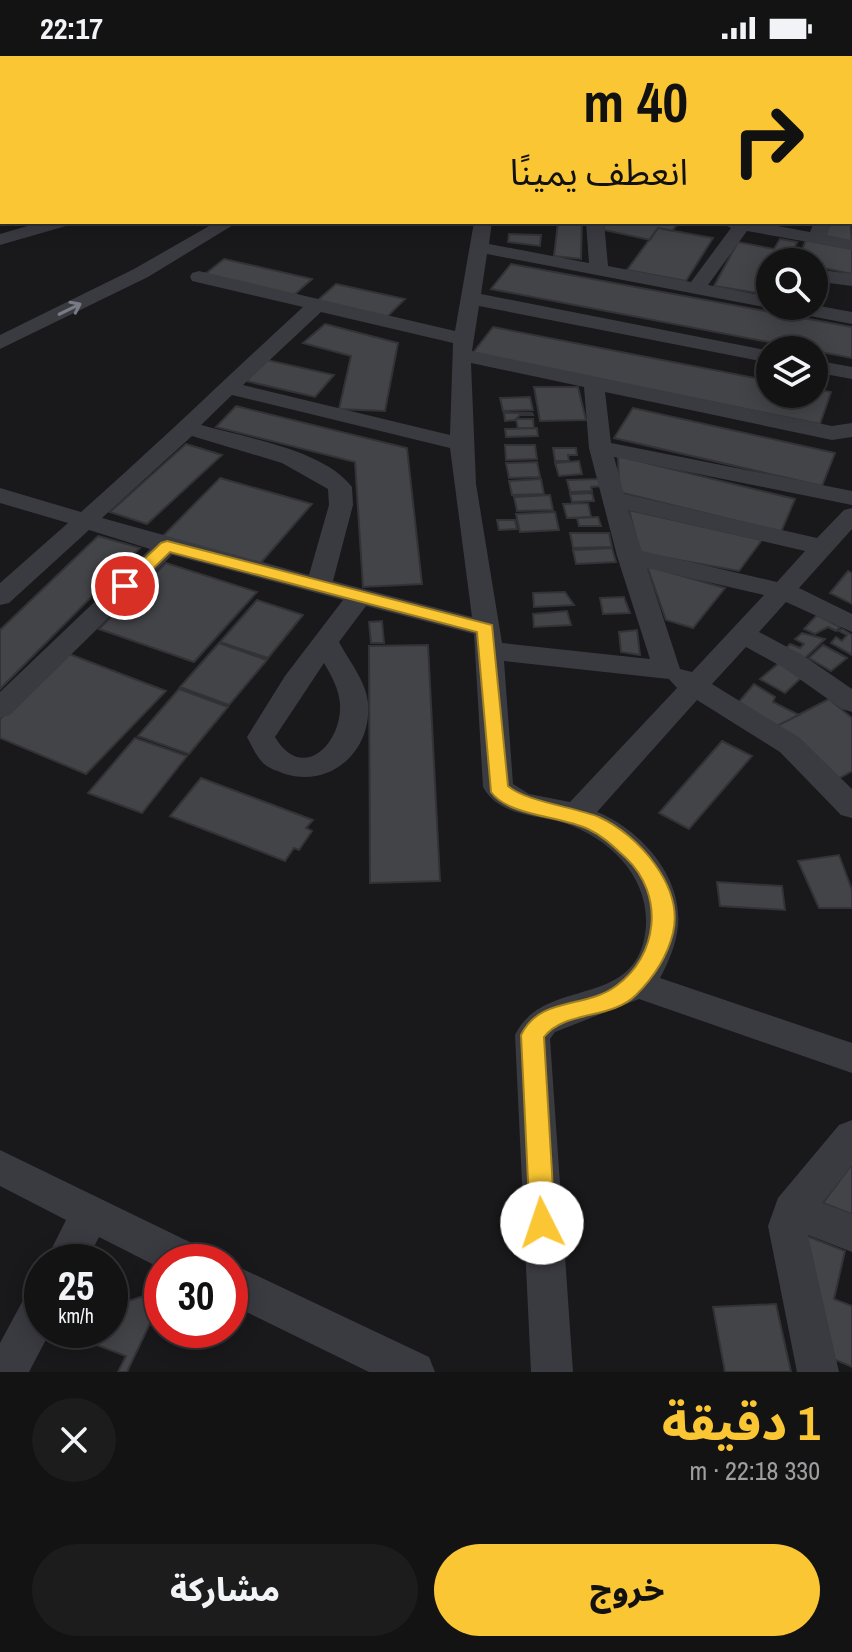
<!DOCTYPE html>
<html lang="ar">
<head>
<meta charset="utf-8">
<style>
	:root { --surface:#131314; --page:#1c1c1d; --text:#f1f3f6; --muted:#9d9ea0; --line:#323234; --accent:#fac633 }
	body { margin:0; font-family:"Archivo Narrow","Noto Sans Arabic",sans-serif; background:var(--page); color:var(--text); direction:rtl; height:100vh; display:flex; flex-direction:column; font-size:30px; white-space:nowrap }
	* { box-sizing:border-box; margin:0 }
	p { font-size:26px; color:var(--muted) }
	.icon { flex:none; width:44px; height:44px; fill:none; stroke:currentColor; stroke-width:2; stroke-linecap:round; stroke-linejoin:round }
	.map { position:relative; height:1316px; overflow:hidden; direction:ltr }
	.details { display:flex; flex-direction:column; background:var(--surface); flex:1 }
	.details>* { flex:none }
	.banner { position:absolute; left:0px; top:0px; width:852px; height:168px; box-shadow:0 4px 20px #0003,0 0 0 2px var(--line); direction:rtl; background:#fac633; color:#111; overflow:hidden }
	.buttons { position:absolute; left:756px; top:192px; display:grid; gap:16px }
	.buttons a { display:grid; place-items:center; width:72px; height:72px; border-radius:50%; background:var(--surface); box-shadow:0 4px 20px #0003,0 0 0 2px var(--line); font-size:40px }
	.speed { position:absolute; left:24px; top:1188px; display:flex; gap:16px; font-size:40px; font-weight:700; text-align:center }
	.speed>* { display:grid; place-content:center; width:104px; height:104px; border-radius:50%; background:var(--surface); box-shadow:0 4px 20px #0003,0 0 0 2px var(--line); line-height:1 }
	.speed small { font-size:20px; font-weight:400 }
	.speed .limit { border:12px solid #d22; background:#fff; color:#111 }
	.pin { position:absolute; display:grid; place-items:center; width:68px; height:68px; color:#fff; margin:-34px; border:4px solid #fff; border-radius:50%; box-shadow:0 2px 8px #0007 }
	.me { position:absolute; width:88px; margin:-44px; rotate:356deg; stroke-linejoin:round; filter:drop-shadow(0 0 6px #0008) }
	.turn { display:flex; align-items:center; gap:28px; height:168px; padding:0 32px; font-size:36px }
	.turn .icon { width:104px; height:104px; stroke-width:2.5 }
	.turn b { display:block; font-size:56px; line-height:68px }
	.round { display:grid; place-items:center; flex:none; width:84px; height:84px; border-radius:42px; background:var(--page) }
	.overview { display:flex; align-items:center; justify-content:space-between; height:136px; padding:0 32px }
	h1 { font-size:48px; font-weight:800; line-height:60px; color:var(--accent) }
	.cta { display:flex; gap:16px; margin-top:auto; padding:16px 32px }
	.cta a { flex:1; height:92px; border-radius:48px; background:var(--accent); color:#111; font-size:32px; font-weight:800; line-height:92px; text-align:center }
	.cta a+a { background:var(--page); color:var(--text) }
	.status { display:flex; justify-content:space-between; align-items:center; height:56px; padding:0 40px; background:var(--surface); direction:ltr }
	.status svg { height:22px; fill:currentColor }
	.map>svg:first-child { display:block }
</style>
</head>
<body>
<div class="status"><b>22:17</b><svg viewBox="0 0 49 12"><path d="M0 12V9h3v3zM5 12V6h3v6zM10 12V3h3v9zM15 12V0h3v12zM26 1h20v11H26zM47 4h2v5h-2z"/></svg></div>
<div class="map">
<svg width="852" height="1316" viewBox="0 0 852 1316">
	<rect width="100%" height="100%" fill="#19191b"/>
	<path fill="#434448" stroke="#333337" stroke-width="2" d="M850,164L852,187L821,182L829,166Z
		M558,166H582L581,203L554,200Z
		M604,166H679L672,175L658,172L650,184L604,174Z
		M658,172L713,182L686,225L627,214Z
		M509,178L541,179L540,190L508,186Z
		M780,183L797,186L788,206H770V239L714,230L738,186L774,193Z
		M806,184L852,193V218L814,210V206H797Z
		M224,203L312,223L293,240L204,219Z
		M511,208L852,271V302L491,233Z
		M336,228L405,243L387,261L317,245Z
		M325,268L398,287L385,355L339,353L351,300L303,287Z
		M493,271L770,325V338H814V333L831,336L820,368L472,298Z
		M267,304L334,319L315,341L246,325Z
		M534,331H578L586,364L540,365Z
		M530,341L533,354L503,355L500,342Z
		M236,350L407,392L422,528L363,531L355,406L216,371Z
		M633,352L835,397L822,430L614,382Z
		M504,357H532L533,359H520L515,364L505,365Z
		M516,363H533L534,372H518Z
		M537,372L538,380L506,381L505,373Z
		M186,388L222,399L147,468L110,456Z
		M505,389H535L537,403L506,404Z
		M553,392H576L577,399H568L569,405H555Z
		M618,400L795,443L781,476L619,436Z
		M579,405L582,418L559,420L555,407Z
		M537,406L540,421L509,422L506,407Z
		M220,422L312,448L258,510L162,481Z
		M541,423L544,438L512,439L509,425Z
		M601,423L603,430L591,431L592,435L570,436L567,424Z
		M592,437L594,445L572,446L570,438Z
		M550,439L553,454L517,455L514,441Z
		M588,447L591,461L567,462L563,448Z
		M629,454L762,484L739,515L640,497Z
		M555,456L559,474L520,476L516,458Z
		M598,461L601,470H579L577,462Z
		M497,464H515L517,473L499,474Z
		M570,477H609L612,491L573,492Z
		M98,480L140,492L0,633V574Z
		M612,492L616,506L576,508L573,494Z
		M166,507L257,536L194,606L99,573Z
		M647,510L725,532L693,572L666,564Z
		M848,515L852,517V548L830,537Z
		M565,536L574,549L534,551L533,537Z
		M624,541L630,557L603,558L600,542Z
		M257,544L303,559L268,602L220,586Z
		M567,555L571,569L534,571L533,558Z
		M817,559L840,571L836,575L828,571L815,578L804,573Z
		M382,565L384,587H371L369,566Z
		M842,573L852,579V599L831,587L836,581L842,585L847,579L839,575Z
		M637,574L640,599L621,596L619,576Z
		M802,577L825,583L803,604L785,593L790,588L800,592L804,588L795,583Z
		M219,587L267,604L229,649L180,631Z
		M428,589L440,825L370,827L369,590Z
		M823,589L847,602L831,615L809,602Z
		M69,598L166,635L86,718L0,682V663Z
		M779,607L803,620L785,637L760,623Z
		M754,628L775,641L773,646L799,659L775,671L738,647Z
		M179,633L228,651L189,698L138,680Z
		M829,643L852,662V715L836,724L775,671Z
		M135,682L187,700L142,757L88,737Z
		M722,685L752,700L689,773L659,757Z
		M201,722L313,764L306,772L312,775L299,794L294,792L285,805L170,760Z
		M839,799L852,834V852H819L798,805Z
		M717,826L782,830L785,854L720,850Z
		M852,1108V1158L823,1147Z
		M802,1178L845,1195L834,1243L852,1250V1311L825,1299Z
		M162,1234V1242L127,1316H118L126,1300L86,1285L92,1274H110V1251Z
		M776,1248L791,1316H725L713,1251Z"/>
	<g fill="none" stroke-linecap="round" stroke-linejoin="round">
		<path fill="#3a3a41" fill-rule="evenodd" d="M798,0H823L797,2Z
			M0,54H2V64H0Z
			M850,54H852V64H850Z
			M850,93H852V103H850Z
			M850,129H852V140H850Z
			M850,155H852V165H850Z
			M41,166H69L66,170L0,189V178Z
			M216,166H238L148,221L0,293V279L134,213Z
			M474,166H492L489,188L589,207L586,166H604L608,210L691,226L731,172L719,166H756L810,176L814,166H832L827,179L852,184V194L747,175L708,229L770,241V250L814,249L852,256V268L487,198L481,238L770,295V307L479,250L472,295L832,370L852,367V381L832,384L605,336L611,387L852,435V449L614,401L624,438L817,482L844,454L852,452V473L799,532L852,558V576L786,546L759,576L804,600L852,633V656L842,653L784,612L746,591L712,628L800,682L852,733V762L841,759L780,696L697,644L597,756C640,773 683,821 678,870C676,889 669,905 660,922L852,987V1017L639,943L555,976L550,983L573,1316H531L515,979C542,923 625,951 643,888C658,831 616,784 564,767C535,758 500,761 483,731L474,578L366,550L339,586C349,605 366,625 368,647C372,695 331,732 285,718C278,715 269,713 263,707C256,700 252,690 247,681L285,620L343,544L172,499L10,659L0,662V636L150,493L89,474L9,547L0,549V527L68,467L0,447V432L81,456C157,389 229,319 303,251L192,225L190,221L192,217L199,215L455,275ZM321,256L453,287L450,379L243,329ZM471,307L584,331L589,392L617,500L650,603L502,587L476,428ZM232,339L450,392L472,561L333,525L353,449L352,431C325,394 244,381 201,369ZM192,380L282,407L328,433L329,449L309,519L102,462ZM628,454L805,495L777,526L642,495ZM647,512L764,539L692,616L680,613ZM504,605L669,623L677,632L570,746L529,738L513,728ZM324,607C331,619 339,633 340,648C342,688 302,727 275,681Z
			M814,213L852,218V230L814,225Z
			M814,304L852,311V323L814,316Z
			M852,1064V1109L822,1147L852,1158V1196L808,1179L839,1316H797L768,1170L778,1142L839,1069Z
			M0,1094L202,1192L208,1206H162V1213L99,1181L86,1206H45L66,1164L0,1130Z
			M230,1207L429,1301L435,1316H369L230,1248Z
			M42,1229V1274H51L29,1316H0V1287L28,1235Z"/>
	</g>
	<defs><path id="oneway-shaft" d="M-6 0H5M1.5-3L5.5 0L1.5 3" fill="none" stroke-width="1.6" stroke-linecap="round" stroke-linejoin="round" transform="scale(2)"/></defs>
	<use stroke="#787a84" href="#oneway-shaft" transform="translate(70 253) rotate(-26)"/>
	<path fill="#fac633" stroke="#a28121" stroke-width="2" d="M167,485L492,569L508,730C524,745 574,751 599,761C639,779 684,831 673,877C667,902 653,922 636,939C611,964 565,954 544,981L555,1167L551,1176L542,1179L534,1176L530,1167L521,979C540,940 585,953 616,930C658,900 665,839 626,802C614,791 603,780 588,773C561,760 508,760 491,736L477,576L170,496L131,534H119L117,530L119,527L161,487Z"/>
</svg>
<div class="buttons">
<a><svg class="icon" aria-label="search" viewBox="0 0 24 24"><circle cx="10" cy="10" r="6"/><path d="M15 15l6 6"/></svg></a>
<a><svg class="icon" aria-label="layers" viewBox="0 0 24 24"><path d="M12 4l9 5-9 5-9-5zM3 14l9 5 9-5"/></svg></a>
</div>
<div class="speed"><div>25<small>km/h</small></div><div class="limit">30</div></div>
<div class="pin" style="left:125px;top:530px;background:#d93025"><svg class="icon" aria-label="arrive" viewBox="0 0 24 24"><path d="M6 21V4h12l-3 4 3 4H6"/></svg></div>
<svg class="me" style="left:542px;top:1167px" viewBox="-20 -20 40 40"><circle r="19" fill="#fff"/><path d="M0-13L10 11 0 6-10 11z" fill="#fac633"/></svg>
<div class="banner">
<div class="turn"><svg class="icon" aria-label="right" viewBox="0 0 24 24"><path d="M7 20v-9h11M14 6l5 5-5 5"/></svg><div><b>40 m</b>انعطف يمينًا</div></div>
</div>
</div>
<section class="details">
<div class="overview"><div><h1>1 دقيقة</h1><p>330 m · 22:18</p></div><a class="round"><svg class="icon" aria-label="close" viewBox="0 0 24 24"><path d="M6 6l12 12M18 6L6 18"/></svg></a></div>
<div class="cta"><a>خروج</a><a>مشاركة</a></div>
</section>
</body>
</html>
